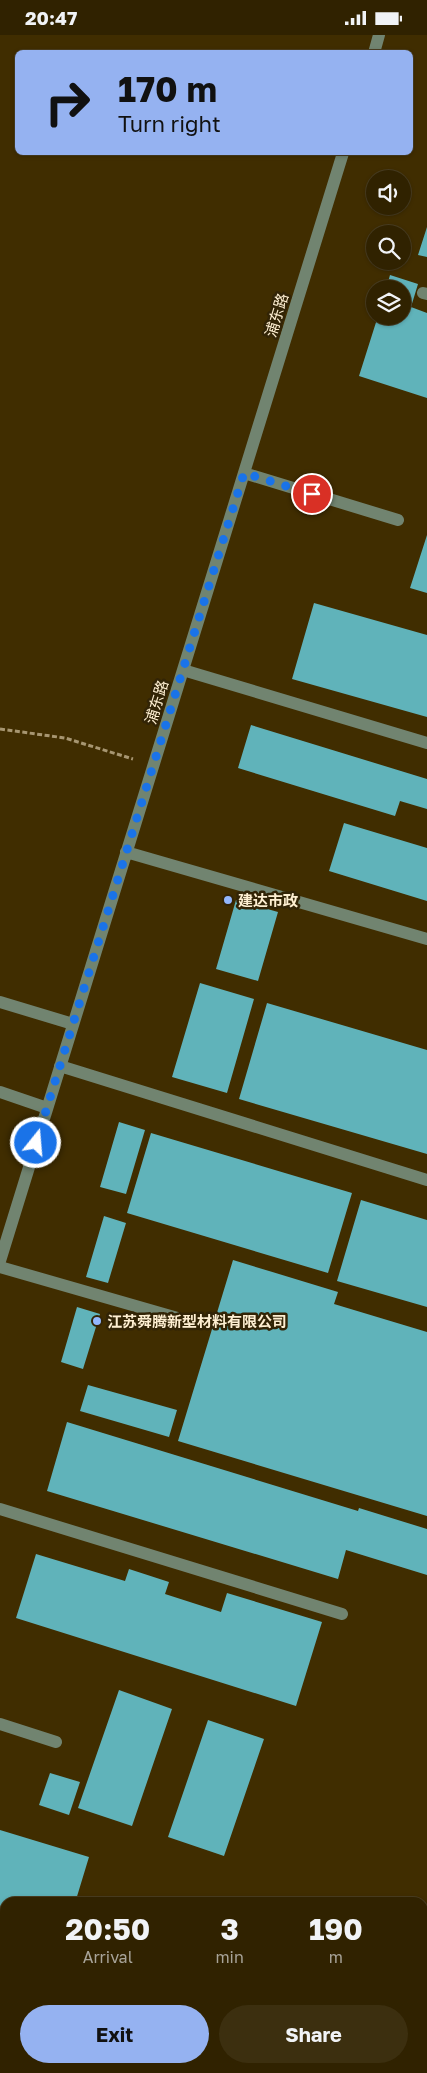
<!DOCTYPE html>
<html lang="en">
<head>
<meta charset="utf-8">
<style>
	:root { --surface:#302200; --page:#3c2f0f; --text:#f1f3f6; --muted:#a8a499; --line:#4b3f22; --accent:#95b2f1 }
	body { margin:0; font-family:"Golos Text","Noto Sans SC",sans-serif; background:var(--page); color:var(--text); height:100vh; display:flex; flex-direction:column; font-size:19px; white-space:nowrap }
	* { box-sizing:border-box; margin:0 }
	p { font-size:16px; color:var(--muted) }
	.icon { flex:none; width:28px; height:28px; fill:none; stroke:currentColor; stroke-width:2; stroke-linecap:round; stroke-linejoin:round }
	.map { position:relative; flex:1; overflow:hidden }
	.sheet { position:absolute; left:0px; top:1862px; width:428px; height:176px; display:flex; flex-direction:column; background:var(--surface); border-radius:15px 15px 0 0; box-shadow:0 1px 4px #0004,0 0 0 1px var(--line) }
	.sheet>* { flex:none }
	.top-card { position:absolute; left:15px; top:15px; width:398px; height:105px; border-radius:8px; box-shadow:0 1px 4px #0004,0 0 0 1px var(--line); background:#95b2f1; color:#111; overflow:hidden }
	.buttons { position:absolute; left:366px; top:135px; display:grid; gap:10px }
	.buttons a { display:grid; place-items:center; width:45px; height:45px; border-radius:50%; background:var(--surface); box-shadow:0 1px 4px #0004,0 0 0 1px var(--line); font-size:25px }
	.pin { position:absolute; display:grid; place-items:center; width:42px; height:42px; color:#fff; margin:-21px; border:2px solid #fff; border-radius:50%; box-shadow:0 1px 5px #0007 }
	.me { position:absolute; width:55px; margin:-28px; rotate:17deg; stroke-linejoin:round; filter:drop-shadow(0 0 4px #0008) }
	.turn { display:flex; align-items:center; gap:18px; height:105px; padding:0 20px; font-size:22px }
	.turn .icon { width:65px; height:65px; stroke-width:2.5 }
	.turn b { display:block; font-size:35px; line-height:42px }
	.eta { display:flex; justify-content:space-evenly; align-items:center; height:85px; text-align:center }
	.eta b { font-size:30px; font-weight:700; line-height:35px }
	.action { display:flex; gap:10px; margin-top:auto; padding:10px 20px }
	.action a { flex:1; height:58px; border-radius:30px; background:var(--accent); color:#111; font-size:20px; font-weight:700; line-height:58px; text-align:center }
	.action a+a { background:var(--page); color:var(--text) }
	.status { display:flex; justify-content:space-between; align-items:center; height:35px; padding:0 25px; background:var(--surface); direction:ltr }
	.status svg { height:14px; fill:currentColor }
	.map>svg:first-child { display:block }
</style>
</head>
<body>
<div class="status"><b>20:47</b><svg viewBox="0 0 49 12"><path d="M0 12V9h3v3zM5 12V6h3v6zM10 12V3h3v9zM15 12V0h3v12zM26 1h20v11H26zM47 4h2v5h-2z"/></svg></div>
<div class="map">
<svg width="427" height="2038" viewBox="0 0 427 2038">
	<rect width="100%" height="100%" fill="#402d00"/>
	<path fill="#60b3ba" d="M427,192V222L418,220Z
		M390,240L418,249L411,272L427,278V363L359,341L378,281H402V254H386Z
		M427,500V558L410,553Z
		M314,568L427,600V682L292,644Z
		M251,690L427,744V774L400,766L395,781L238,733Z
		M344,788L427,813V866L329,836Z
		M236,865L278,877L258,946L216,934Z
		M200,948L254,964L227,1058L172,1042Z
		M267,968L427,1015V1119L239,1064Z
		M119,1087L145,1095L126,1159L100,1152Z
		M151,1098L352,1158L328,1238L127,1178Z
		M361,1165L427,1185V1272L337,1246Z
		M104,1181L126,1188L108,1248L86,1242Z
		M233,1225L338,1257L334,1269L427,1297V1481L178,1406Z
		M77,1272L100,1279L83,1334L61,1327Z
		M88,1350L177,1375L169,1402L80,1376Z
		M67,1387L358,1476L359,1473L427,1494V1540L346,1515L338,1544L47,1456Z
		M36,1519L125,1546L129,1534L169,1547L165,1559L221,1577L227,1558L322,1587L296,1671L16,1583Z
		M119,1655L172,1674L132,1791L78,1773Z
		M208,1685L264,1704L224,1821L168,1802Z
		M50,1738L80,1747L69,1780L39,1770Z
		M0,1795L89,1822L75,1868H5V2034H24L23,2038H0Z
		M422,1936L427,1937V1962L422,1960Z
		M422,2023L427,2024V2038H405L407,2034H422Z
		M72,2034H373L371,2038H71Z"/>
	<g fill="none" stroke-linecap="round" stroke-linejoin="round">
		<path stroke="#a79671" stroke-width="3" stroke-dasharray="5 2.5" stroke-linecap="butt" d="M0,694L65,703L133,724"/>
		<path stroke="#718470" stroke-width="12" d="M374,18L379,0
			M423,258L427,259
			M244,438L398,485
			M183,635L427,708
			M126,817L427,904
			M0,967L73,989
			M60,1031L427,1145
			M0,1057L47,1073
			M0,1226L343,118
			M0,1232L181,1284
			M0,1474L342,1579
			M0,1689L56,1707
			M51,2038L52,2034"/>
	</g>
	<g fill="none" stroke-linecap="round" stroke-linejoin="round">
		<path stroke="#1a73e8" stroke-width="9" stroke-dasharray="0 16.2" d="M36,1108L244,438L312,459"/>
	</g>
	<g fill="#93b7fd" stroke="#322406" stroke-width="2">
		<circle cx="228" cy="865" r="5"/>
		<circle cx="97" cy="1286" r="5"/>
	</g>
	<g text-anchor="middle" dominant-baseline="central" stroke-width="5" stroke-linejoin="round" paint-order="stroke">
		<g font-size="15" fill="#feefd2" stroke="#322406">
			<text transform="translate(276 280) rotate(-73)">浦东路</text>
			<text transform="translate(156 667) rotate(-73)">浦东路</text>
		</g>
		<g font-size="15" font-weight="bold" fill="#feefd2" stroke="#322406" text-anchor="start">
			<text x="238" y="865">建达市政</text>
			<text x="107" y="1286">江苏舜腾新型材料有限公司</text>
		</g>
	</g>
</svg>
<div class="buttons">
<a><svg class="icon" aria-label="sound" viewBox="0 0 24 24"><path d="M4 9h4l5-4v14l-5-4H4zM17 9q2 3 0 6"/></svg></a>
<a><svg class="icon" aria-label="search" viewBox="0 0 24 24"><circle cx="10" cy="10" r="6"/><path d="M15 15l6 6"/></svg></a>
<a><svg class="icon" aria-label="layers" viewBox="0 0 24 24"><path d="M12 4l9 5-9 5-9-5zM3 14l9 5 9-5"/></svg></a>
</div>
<div class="pin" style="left:312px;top:459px;background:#d93025"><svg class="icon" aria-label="arrive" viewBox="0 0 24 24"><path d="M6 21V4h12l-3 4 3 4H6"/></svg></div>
<svg class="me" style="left:36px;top:1108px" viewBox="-20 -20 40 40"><circle r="17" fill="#1a73e8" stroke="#fff" stroke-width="3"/><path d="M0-11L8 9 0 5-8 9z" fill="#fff"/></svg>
<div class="top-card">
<div class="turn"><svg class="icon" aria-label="right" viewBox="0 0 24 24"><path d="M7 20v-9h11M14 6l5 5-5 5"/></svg><div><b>170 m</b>Turn right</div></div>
</div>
<section class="sheet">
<div class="eta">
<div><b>20:50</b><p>Arrival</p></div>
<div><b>3</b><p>min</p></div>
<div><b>190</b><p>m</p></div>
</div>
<div class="action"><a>Exit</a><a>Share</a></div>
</section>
</div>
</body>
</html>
